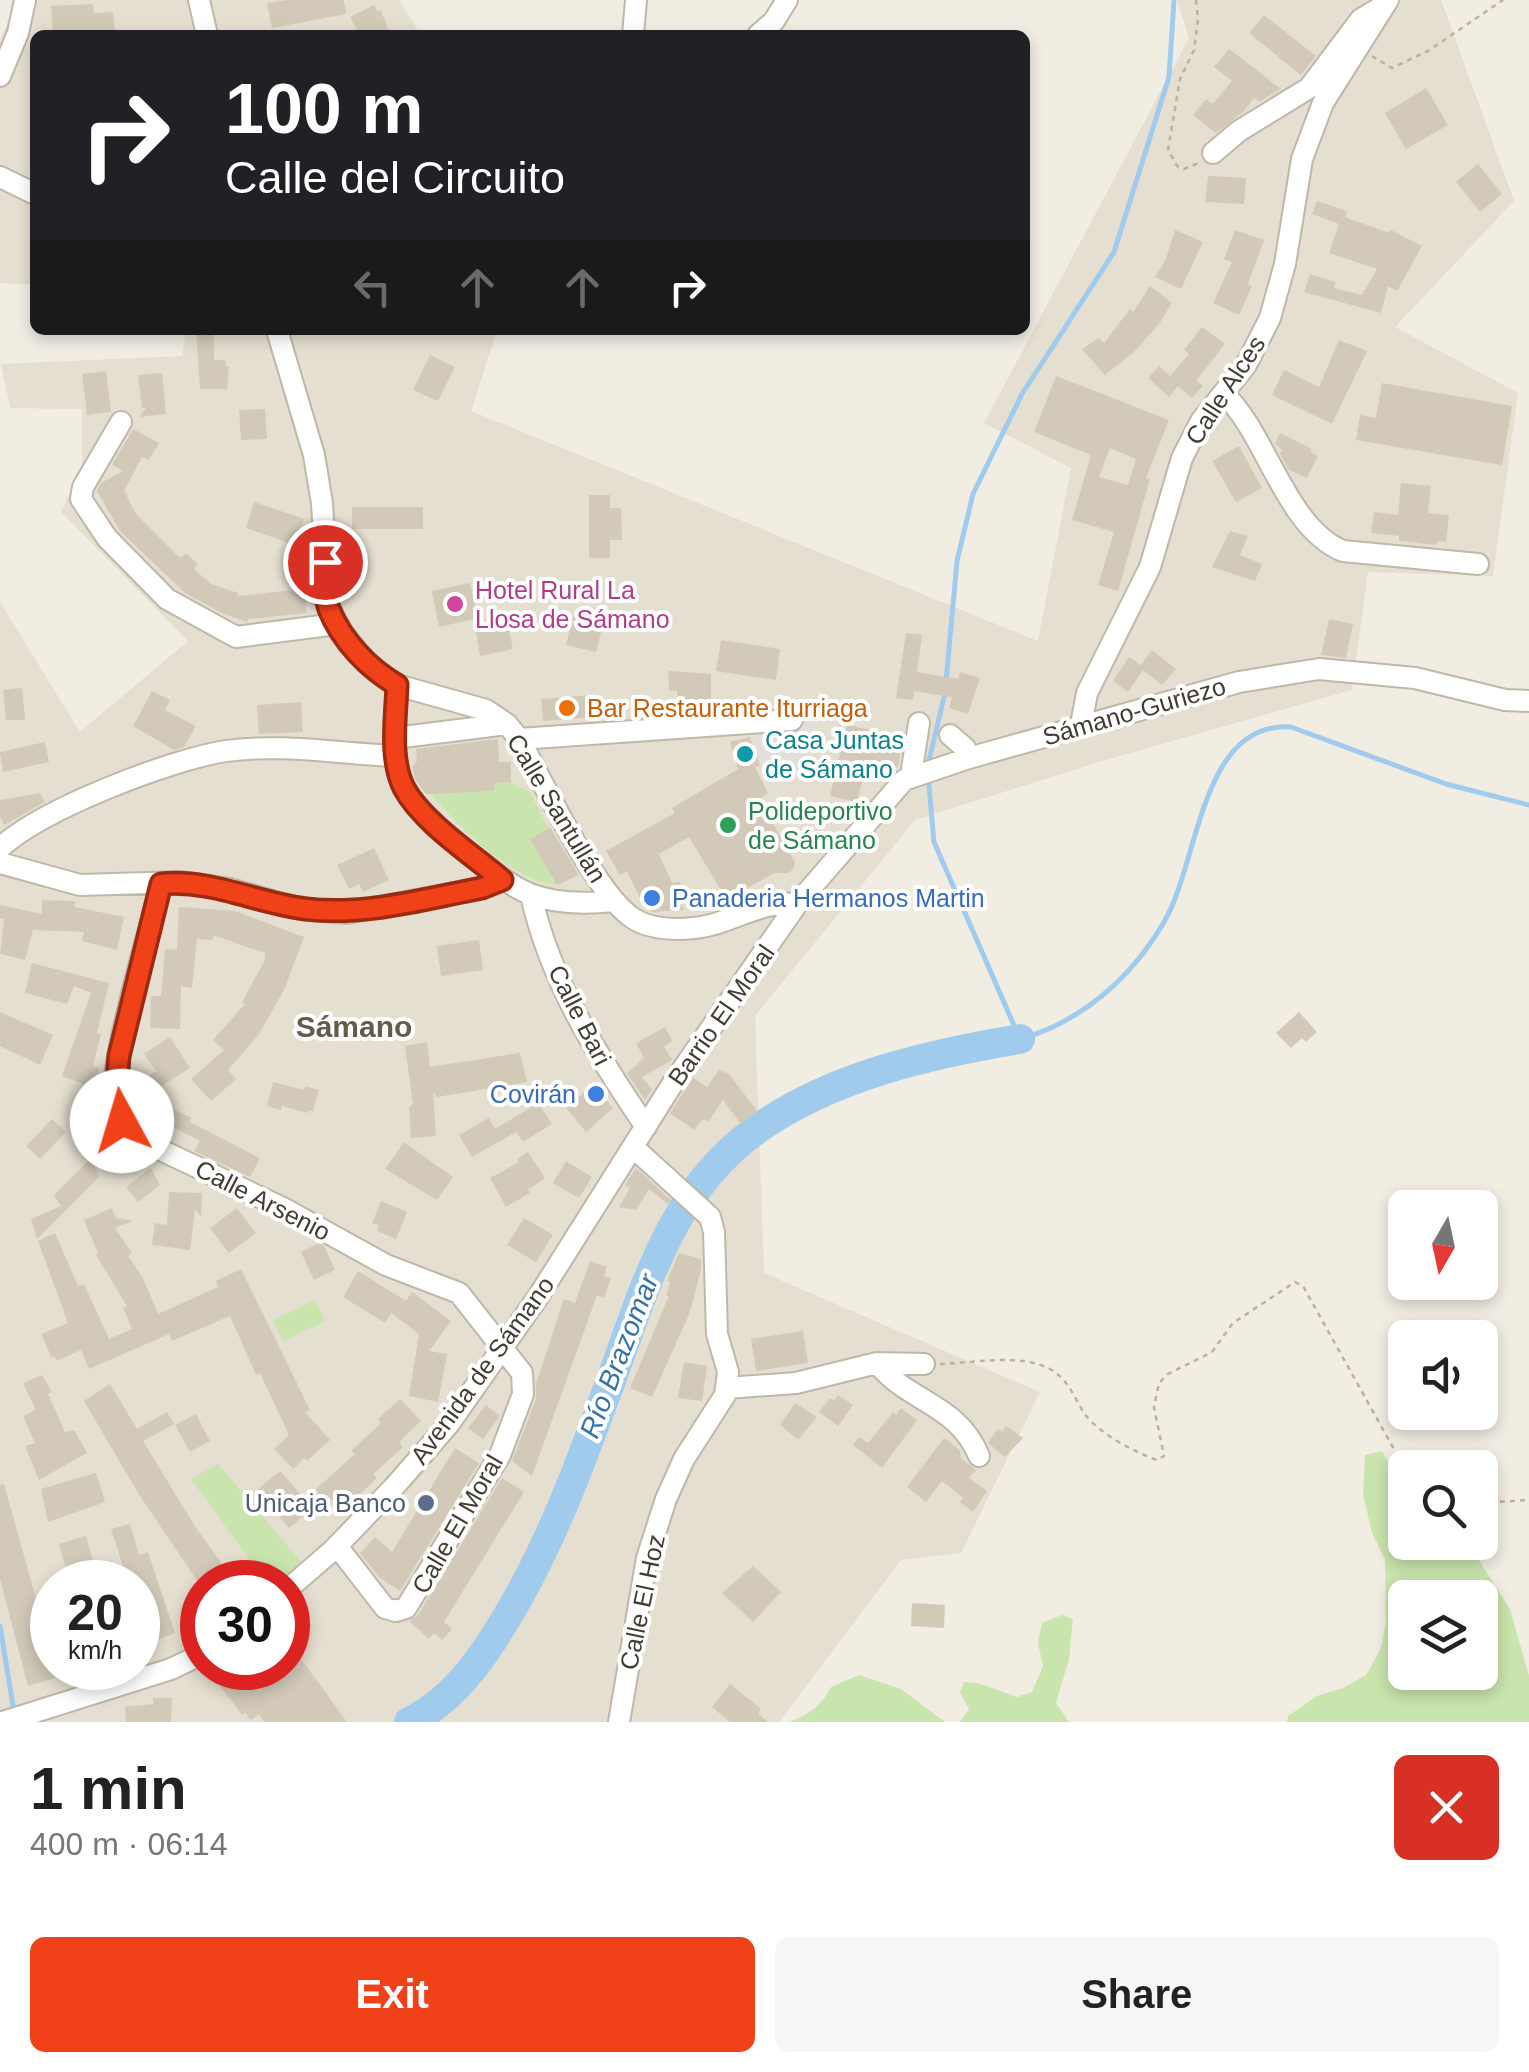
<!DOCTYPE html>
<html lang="en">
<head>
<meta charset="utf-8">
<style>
	:root { --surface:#fff; --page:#f6f6f6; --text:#222; --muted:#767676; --accent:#f14119 }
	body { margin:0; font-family:Helvetica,sans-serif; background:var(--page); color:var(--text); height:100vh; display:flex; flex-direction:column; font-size:38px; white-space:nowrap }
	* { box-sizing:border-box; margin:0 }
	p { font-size:32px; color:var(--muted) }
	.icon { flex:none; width:55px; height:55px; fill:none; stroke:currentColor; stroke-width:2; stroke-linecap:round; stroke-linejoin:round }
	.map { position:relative; height:1722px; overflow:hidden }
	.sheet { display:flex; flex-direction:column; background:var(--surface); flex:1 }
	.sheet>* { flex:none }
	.top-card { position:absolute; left:30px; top:30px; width:1000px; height:305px; border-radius:15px; box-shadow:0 5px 15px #0003; background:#202124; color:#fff; overflow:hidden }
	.needle { width:65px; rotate:189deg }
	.buttons { position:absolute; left:1388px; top:1190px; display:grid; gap:20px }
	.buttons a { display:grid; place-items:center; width:110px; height:110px; border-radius:15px; background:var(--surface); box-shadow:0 5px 15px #0003; font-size:50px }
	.speed { position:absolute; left:30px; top:1560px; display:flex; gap:20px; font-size:50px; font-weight:700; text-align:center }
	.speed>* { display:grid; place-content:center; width:130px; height:130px; border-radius:50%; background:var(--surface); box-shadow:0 5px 15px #0003; line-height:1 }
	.speed small { font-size:25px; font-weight:400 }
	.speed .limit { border:15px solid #d22; background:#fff; color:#111 }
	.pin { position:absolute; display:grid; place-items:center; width:85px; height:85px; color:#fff; margin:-42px; border:5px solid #fff; border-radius:50%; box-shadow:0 2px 10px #0007 }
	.me { position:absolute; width:110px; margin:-55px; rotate:354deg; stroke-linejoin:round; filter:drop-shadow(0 0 8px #0008) }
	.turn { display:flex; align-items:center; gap:35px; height:210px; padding:0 30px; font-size:45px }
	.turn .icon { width:130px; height:130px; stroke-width:2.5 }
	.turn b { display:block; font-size:70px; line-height:85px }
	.lanes { display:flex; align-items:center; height:95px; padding:0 30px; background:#0003; justify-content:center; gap:50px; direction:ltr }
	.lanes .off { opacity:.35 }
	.round { display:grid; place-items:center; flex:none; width:105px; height:105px; border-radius:15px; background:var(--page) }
	.overview { display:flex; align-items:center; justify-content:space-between; height:170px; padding:0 30px }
	h1 { font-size:60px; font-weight:800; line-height:75px }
	.action { display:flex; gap:20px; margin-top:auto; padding:20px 30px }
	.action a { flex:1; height:115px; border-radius:15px; background:var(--accent); color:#fff; font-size:40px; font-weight:800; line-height:115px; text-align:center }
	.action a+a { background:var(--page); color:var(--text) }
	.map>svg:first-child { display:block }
</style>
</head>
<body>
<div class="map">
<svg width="1529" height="1722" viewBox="0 0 1529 1722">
	<rect width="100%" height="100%" fill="#f1ede3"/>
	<path fill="#e5dfd1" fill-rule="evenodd" d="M17,0H399L421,35H35V285L0,283V40Z
		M1177,0H1441L1514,201L1395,327L1518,393L1493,576L1368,572L1352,690L1109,759L915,820L755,1016L764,1273L1040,1392L961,1553L901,1560L779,1722H0V602L80,732L188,641L61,512L82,466V409L10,408L1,364L182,356L186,330H497L471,411L1038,641L1071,468L984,423L1189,38ZM52,1582H138V1668H52ZM202,1582H288V1668H202Z"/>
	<path fill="#c9e4ad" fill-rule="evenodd" d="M511,782L530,792L548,828L530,839L557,885C511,880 459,828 431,793L494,790V783Z
		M315,1300L325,1321L283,1341L273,1320Z
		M1382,1451L1405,1493V1542L1468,1543L1510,1609L1529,1676V1722H1287L1288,1716L1317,1696L1343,1688L1366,1675L1381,1648L1386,1623L1385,1559L1372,1533L1363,1494L1365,1455ZM1405,1598H1480V1672H1405Z
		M218,1464L303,1564L282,1582H266L191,1479Z
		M1062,1615L1073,1619L1069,1659L1056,1703L1069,1722H960L969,1709L960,1693L964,1682L978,1683L1017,1697L1032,1692L1043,1666L1038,1643L1042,1623Z
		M859,1675L901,1689L945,1722H789C809,1715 822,1705 831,1687Z"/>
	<path fill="#e1dfdb" d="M813,710L809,767L770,791L750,728Z"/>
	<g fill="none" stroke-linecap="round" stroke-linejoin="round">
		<path stroke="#a0cbec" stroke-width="5" d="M946,682L957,561L973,494L1022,394L1114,252L1169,77L1174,0
			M928,765L945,693
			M928,776L934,842L1020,1039C1082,1022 1132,977 1164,922C1199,864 1200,720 1291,727L1446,784L1529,805
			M0,1626L14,1712"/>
		<path stroke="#a0cbec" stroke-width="30" d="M409,1722C458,1698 488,1650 514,1605C556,1532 584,1453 613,1375C646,1284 673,1189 756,1130C831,1076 930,1054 1020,1039"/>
	</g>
	<path fill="#d2c9b9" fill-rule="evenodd" d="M287,0H344L346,14L272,28L267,3Z
		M93,4L94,13L113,12L115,32L53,35L51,6Z
		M374,5L378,12L381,10L390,35H360L350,17Z
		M1264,15L1316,56L1301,75L1249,33Z
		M1229,49L1281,89L1259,102L1254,98L1243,112L1216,133L1193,115L1206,99L1213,104L1232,81L1214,67Z
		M1426,88L1448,125L1406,149L1385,113Z
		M1478,164L1502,194L1480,212L1456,182Z
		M1208,176L1246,178L1244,204L1205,202Z
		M1317,201L1347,211L1345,217L1389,233L1391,230L1422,246L1397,291L1388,286L1381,313L1304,292L1310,274L1336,282L1334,288L1362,295L1377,269L1329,253L1339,224L1312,214Z
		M1175,230L1203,242L1181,289L1155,277L1165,261Z
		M1235,230L1264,240L1248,284L1252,286L1239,315L1213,303L1232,262L1224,259Z
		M1150,286L1172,303L1159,324L1134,352L1105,375L1082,349L1099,338L1104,343L1130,309L1133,312Z
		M1202,327L1225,344L1196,381L1203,386L1192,398L1178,386L1169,397L1148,378L1159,366L1170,376L1189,354L1184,350Z
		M196,330H214V360H225L226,367H229L227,389H200Z
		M1339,340L1367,351L1332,424L1272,395L1284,370L1319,387Z
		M430,355L455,367L438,401L413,390Z
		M106,371L111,412L87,415L82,374Z
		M162,373L166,414L139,417L146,408H142L138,375Z
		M1056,376L1169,420L1146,478L1150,479L1118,591L1098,585L1114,532L1072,520L1091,455L1034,432ZM1110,448L1136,459L1128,485L1099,477Z
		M1382,383L1512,406L1502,465L1356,440L1360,415L1376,418Z
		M265,409L267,439L241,440L239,410Z
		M133,429L159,443L149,460L142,457L124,491L136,514L177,555L181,558L186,553L198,564L194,569L211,584L238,593L237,596L304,589L307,613L248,619L247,622L220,612L185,593L120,531L97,491L101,483L123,471L112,465Z
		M1280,433L1312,449L1310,452L1318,456L1307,478L1289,470L1280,454L1282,450L1275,443Z
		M1239,446L1262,488L1236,502L1212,461Z
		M1401,483L1431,486L1428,513L1449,515L1446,542L1437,541V545L1399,541V536L1371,533L1374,512L1398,515Z
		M589,495H610V508H621L622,540H610V558H589Z
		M254,502L304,519L295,545L246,528Z
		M352,507H423V529H352Z
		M1230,531L1248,536L1240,555L1262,564L1255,581L1212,567Z
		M470,583L478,618L439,627L432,591Z
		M573,616L603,624L596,652L566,645Z
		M1329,619L1353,624L1346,658L1321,655Z
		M508,625L513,649L480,656L476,632Z
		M906,633L922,635L917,672L958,679L960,672L980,678L968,714L949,708L952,697L914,691L913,700L896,698Z
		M721,640L780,649L776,680L716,671Z
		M1152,650L1176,669L1162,685L1143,670L1128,692L1113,681L1129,657L1141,665Z
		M668,671L711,674V704H677V691H669Z
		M22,688L25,720H6L3,690Z
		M152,691L170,700L165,710L196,726L184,747L174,750L133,726Z
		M591,695L593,717L543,721L541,699Z
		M301,702L303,732L259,734L257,705Z
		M847,725L903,737L898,767L868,760L857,802L830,796Z
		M750,737L760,766L755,767L768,793L759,799L795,862L794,868L789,873H774L727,900L689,837L659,854L672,883L680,882L684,893L678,896L684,910L652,912V903L643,904L627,871L620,875L606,851L675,813L672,808L738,769L730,742Z
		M498,739L499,762H511V782L494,783V791L426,794L415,779L412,767L417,761L416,749Z
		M45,742L49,762L3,772L0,752Z
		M40,793L45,802L4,825L0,816V800Z
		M550,827L579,875L557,885L530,839Z
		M374,848L389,880L363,892L359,884L349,889L337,865Z
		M42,900L75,901V907L124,917L117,950L82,941L84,932L33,930L25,960L0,954L4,919L0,918V905L42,914Z
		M179,907L235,911L304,937L284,990L259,1034L228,1070L236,1079L211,1101L191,1079L224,1050L213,1040L245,1004L242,1002L265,960V953L213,935V940L197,939L192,988L181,986L180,1029L150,1028L151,996H161L165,949L177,950Z
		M479,940L483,970L441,976L437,946Z
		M32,963L109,983L97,1033L101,1034L93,1066L99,1068L92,1087L62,1076L91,993L74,986L67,1004L25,993Z
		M0,1012L53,1035L40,1065L0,1046Z
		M1299,1012L1317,1032L1306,1042L1302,1038L1291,1048L1276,1033Z
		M665,1027L673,1041L664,1046L672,1060L642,1077L652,1090L645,1100L627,1073L644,1058L636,1043Z
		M170,1037L190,1068L155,1090L161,1099L146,1109L131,1087L156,1071L144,1054Z
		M427,1042L430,1067L520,1053L527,1082L437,1097L433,1092L436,1136L411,1138L409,1107L413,1104L405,1046Z
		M719,1070L729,1074L757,1111L741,1124L723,1100L708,1122L703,1119L694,1130L670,1113L693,1078L707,1087Z
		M273,1082L304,1090L305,1086L319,1090L313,1111L309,1110L308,1113L282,1106L281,1110L267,1106Z
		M593,1085L613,1108L586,1132L566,1108Z
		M538,1103L552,1124L523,1142L516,1132L472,1157L459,1135L489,1118L495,1129Z
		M173,1109L192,1118L190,1122L260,1158L250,1177L194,1151L200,1141L167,1124Z
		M52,1119L66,1132L40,1159L26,1146Z
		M404,1142L453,1177L437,1200L385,1169Z
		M528,1152L545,1178L528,1190L530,1193L506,1207L490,1178L519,1162L517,1159Z
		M91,1158L99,1177L37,1239L31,1219L61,1206L54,1195Z
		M566,1161L592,1177L579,1198L553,1183Z
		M151,1168L160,1185L138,1202L126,1187Z
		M636,1168L672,1201L668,1204L649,1189L636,1210L619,1207L630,1188L625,1185Z
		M169,1192L202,1193L201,1216L195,1209L190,1250L152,1245L155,1223L167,1225Z
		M381,1201L407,1212L396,1239L377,1231L379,1225L372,1223Z
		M112,1208L116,1218L133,1221L115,1228L132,1253L128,1256L143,1278L158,1314L218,1287L216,1281L241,1269L310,1410L305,1412L330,1440L307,1461L304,1458L293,1469L274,1449L289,1435L260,1373L256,1375L230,1316L172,1341L169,1334L89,1369L81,1350L57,1361L54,1356L52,1358L41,1334L68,1323L38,1241L55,1233L78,1286L84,1284L109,1339L132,1329L123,1308L127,1306L96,1255L98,1253L84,1220Z
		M237,1208L256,1233L229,1253L210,1228Z
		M524,1218L553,1235L536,1262L507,1245Z
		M319,1243L324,1246L335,1270L314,1280L301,1252Z
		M679,1253L701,1259V1269L690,1312L652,1397L630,1388L669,1296L666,1295L670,1282L667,1281Z
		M590,1261L607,1267L604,1276L611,1278L604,1298L597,1295L532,1476L512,1461L536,1399V1384L564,1299L575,1303Z
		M358,1271L406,1301L412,1292L451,1321L429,1351L447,1354L438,1402L409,1396L419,1334L391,1313L385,1323L343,1297Z
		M803,1331L808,1363L756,1371L751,1339Z
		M684,1362L707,1366L702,1401L678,1398Z
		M42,1375L52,1392L48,1394L65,1432L74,1430L87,1453L39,1480L25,1446L35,1443L23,1416L36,1410L23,1383Z
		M110,1384L137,1429L167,1412L174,1424L143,1441L196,1528L235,1582H198L138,1493L84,1401Z
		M838,1395L853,1405L838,1426L819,1412L830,1398L834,1401Z
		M400,1399L421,1421L399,1442L403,1447L373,1474L377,1478L342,1511L327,1495L289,1528L257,1490L280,1471L305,1499L355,1454L351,1451L381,1423L378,1419Z
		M795,1403L817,1417L798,1440L780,1425Z
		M486,1405L500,1416L483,1439L468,1428Z
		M901,1408L917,1420L882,1468L853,1445L859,1437L868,1443L893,1412L896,1415Z
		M196,1414L210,1441L190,1452L175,1425Z
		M1006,1426L1023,1438L1005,1457L988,1443L998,1429L1002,1432Z
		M944,1438L960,1450L961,1458L976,1470L969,1478L987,1491L973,1512L960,1502L963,1498L942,1481L926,1502L907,1487Z
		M455,1448L479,1463L400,1591L379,1577L360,1553L375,1537L392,1552Z
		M96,1473L105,1502L48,1522L41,1489Z
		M502,1478L524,1492L444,1622L452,1629L442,1640L434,1633L429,1639L409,1621L418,1615Z
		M4,1484L56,1671L53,1672L55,1678L28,1686L0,1579V1485Z
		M130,1524L139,1555L148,1552L175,1633L146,1644L138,1621V1578L128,1582L111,1529Z
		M86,1536L98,1579L70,1582L59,1544Z
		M753,1566L781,1592L753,1622L722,1593Z
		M912,1603L945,1605L944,1628L911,1626Z
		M288,1641L347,1722H264L259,1714L251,1720L245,1713L242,1715L218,1683L234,1668H288Z
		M730,1684L761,1709L758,1714L768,1722H730L712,1707Z
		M153,1698H172L171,1722H126L125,1707L153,1704Z"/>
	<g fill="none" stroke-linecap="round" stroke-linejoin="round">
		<defs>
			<path id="minor" d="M199,0L207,35
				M633,35L636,0
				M758,35L774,21L787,0
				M0,76L18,33L25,0
				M1213,153L1239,131L1309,88L1361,19L1383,6
				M0,177L35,194
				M277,330L314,455L322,503L328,606L343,634L368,664L388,680L397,685L486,710L507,724L519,739C544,783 595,894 634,919C652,930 674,930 694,928C730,925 761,899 797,904
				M1224,394C1266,433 1286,528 1343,551L1478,564
				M121,422L83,487L81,499L107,538L167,599L236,637L337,624
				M397,685C395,717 390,755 403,785C416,815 499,882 530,894C556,904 587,904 614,901
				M1081,725L1087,693L1150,567L1182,458L1201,421L1246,365L1270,318L1285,264L1302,159L1323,103L1388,0
				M950,735L965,748L969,758
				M395,738L507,724
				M519,739L792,720
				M911,776L919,723
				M0,848C42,809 169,760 226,751C281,743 341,754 396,756
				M0,863L80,885L180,882L230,889L301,909L346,913L482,888L503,879
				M161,884C151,927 106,1071 115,1106C119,1123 131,1133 144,1142L283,1208L386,1265L459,1293L522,1373L523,1394L500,1455L406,1608L396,1611L385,1608L337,1546
				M531,895C550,981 597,1055 646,1127
				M877,1363C909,1403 957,1403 979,1456
				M726,1388L796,1383L877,1363L924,1364
				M288,1589L333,1550L394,1487L449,1424L538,1297L673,1083L797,904L904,780L969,758L1239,682L1319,669L1415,678L1505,700L1529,701
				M3,1722L171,1669L202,1654
				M619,1722L647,1558L666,1499L684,1459L725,1395L728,1372L717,1334L714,1232L710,1217L634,1148"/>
		</defs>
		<use href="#minor" stroke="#bfb8a9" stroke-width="24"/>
		<path stroke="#bdb198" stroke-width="2.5" stroke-dasharray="5 5" stroke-linecap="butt" d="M1196,0L1198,19L1194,50L1180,79L1168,150L1177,166L1184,169L1199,163
			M1372,56L1392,68L1428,51L1503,0
			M940,1364C974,1363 1020,1353 1050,1369C1068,1379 1074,1397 1084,1413C1098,1433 1134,1452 1157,1460L1164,1456L1154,1407L1159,1383L1168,1374L1212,1352L1233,1323L1295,1282L1303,1286L1405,1469
			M1480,1503L1529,1500"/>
		<use href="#minor" stroke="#fff" stroke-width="20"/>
	</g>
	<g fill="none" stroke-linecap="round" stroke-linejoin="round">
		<defs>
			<path id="route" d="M122,1121L115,1105L119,1056L161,884C212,879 256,903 306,909C365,916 423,899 482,888L502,880C473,855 422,822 404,788C389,758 396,717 397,685C368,668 342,641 329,609C324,595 325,577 325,562"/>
		</defs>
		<use href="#route" stroke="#9d2a10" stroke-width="25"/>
		<use href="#route" stroke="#f14119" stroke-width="18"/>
	</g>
	<circle fill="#d1479c" stroke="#fff" stroke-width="4" cx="455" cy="604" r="10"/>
	<circle fill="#e8710a" stroke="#fff" stroke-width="4" cx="567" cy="708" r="10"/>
	<circle fill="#0f9aa8" stroke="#fff" stroke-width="4" cx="745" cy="754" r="10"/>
	<circle fill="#2e9e5b" stroke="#fff" stroke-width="4" cx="728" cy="825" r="10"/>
	<g fill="#3f7fe0" stroke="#fff" stroke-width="4">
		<circle cx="652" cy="898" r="10"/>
		<circle cx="596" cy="1094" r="10"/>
	</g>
	<circle fill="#5c6f8a" stroke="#fff" stroke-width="4" cx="426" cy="1503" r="10"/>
	<g text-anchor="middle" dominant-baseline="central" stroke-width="8" stroke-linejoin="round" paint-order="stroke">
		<g font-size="25" fill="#423d34" stroke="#fff">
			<text transform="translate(1225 390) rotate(-57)">Calle Alces</text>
			<text transform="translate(1134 711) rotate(-16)">Sámano-Guriezo</text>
			<text transform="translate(557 808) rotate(59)">Calle Santullán</text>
			<text transform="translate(580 1015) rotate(63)">Calle Bari</text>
			<text transform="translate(721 1015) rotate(-55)">Barrio El Moral</text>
			<text transform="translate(263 1200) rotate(27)">Calle Arsenio</text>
			<text transform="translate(482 1370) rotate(-54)">Avenida de Sámano</text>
			<text transform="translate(457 1524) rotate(-60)">Calle El Moral</text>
			<text transform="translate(642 1602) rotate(-78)">Calle El Hoz</text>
		</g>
		<g font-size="25" fill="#b23c85" stroke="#fff" text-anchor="start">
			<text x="475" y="590">Hotel Rural La<tspan x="475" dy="29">Llosa de Sámano</tspan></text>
		</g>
		<g font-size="25" fill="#c56008" stroke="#fff" text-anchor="start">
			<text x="587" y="708">Bar Restaurante Iturriaga</text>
		</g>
		<g font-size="25" fill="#0d838f" stroke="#fff" text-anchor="start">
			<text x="765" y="740">Casa Juntas<tspan x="765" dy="29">de Sámano</tspan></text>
		</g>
		<g font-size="25" fill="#27864d" stroke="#fff" text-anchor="start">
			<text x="748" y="811">Polideportivo<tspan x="748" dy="29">de Sámano</tspan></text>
		</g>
		<g font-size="25" fill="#366cbe" stroke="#fff" text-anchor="start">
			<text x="672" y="898">Panaderia Hermanos Martin</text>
			<text x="576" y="1094" text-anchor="end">Covirán</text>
		</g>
		<g font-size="25" fill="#4e5e75" stroke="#fff" text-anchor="end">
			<text x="406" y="1503">Unicaja Banco</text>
		</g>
		<g font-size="28" font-style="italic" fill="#3273a9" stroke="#fff">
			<text transform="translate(619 1356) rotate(-69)">Río Brazomar</text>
		</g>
		<g font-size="30" font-weight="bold" fill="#655b4b" stroke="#fff">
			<text x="354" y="1026">Sámano</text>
		</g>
	</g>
</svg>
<div class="buttons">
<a><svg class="needle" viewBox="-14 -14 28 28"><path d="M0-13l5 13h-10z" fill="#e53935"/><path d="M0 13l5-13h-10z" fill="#767676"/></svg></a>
<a><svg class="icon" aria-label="sound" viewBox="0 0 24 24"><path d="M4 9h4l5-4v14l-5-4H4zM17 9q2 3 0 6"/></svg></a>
<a><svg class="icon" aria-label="search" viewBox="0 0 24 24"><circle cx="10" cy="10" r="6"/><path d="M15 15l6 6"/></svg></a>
<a><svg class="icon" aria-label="layers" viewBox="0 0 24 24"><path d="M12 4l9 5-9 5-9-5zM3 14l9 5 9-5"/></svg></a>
</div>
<div class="speed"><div>20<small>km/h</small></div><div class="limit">30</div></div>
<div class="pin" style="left:325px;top:562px;background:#d93025"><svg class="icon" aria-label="arrive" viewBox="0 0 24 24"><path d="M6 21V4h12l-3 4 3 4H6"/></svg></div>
<svg class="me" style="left:122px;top:1121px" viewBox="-20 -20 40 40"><circle r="19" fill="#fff"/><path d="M0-13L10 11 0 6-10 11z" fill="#f14119"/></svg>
<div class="top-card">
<div class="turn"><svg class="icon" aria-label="right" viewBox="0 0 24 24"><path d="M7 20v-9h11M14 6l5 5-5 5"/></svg><div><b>100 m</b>Calle del Circuito</div></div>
<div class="lanes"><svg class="icon off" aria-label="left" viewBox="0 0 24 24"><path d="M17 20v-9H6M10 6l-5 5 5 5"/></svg><svg class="icon off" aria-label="ahead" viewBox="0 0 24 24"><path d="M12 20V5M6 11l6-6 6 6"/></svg><svg class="icon off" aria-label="ahead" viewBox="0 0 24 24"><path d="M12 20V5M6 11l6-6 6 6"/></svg><svg class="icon" aria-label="right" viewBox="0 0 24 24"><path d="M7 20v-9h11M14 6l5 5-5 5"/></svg></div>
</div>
</div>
<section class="sheet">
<div class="overview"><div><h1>1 min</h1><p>400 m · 06:14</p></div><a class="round" style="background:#d93025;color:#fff"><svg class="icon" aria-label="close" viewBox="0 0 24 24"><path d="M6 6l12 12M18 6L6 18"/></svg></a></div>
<div class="action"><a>Exit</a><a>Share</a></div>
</section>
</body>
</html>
